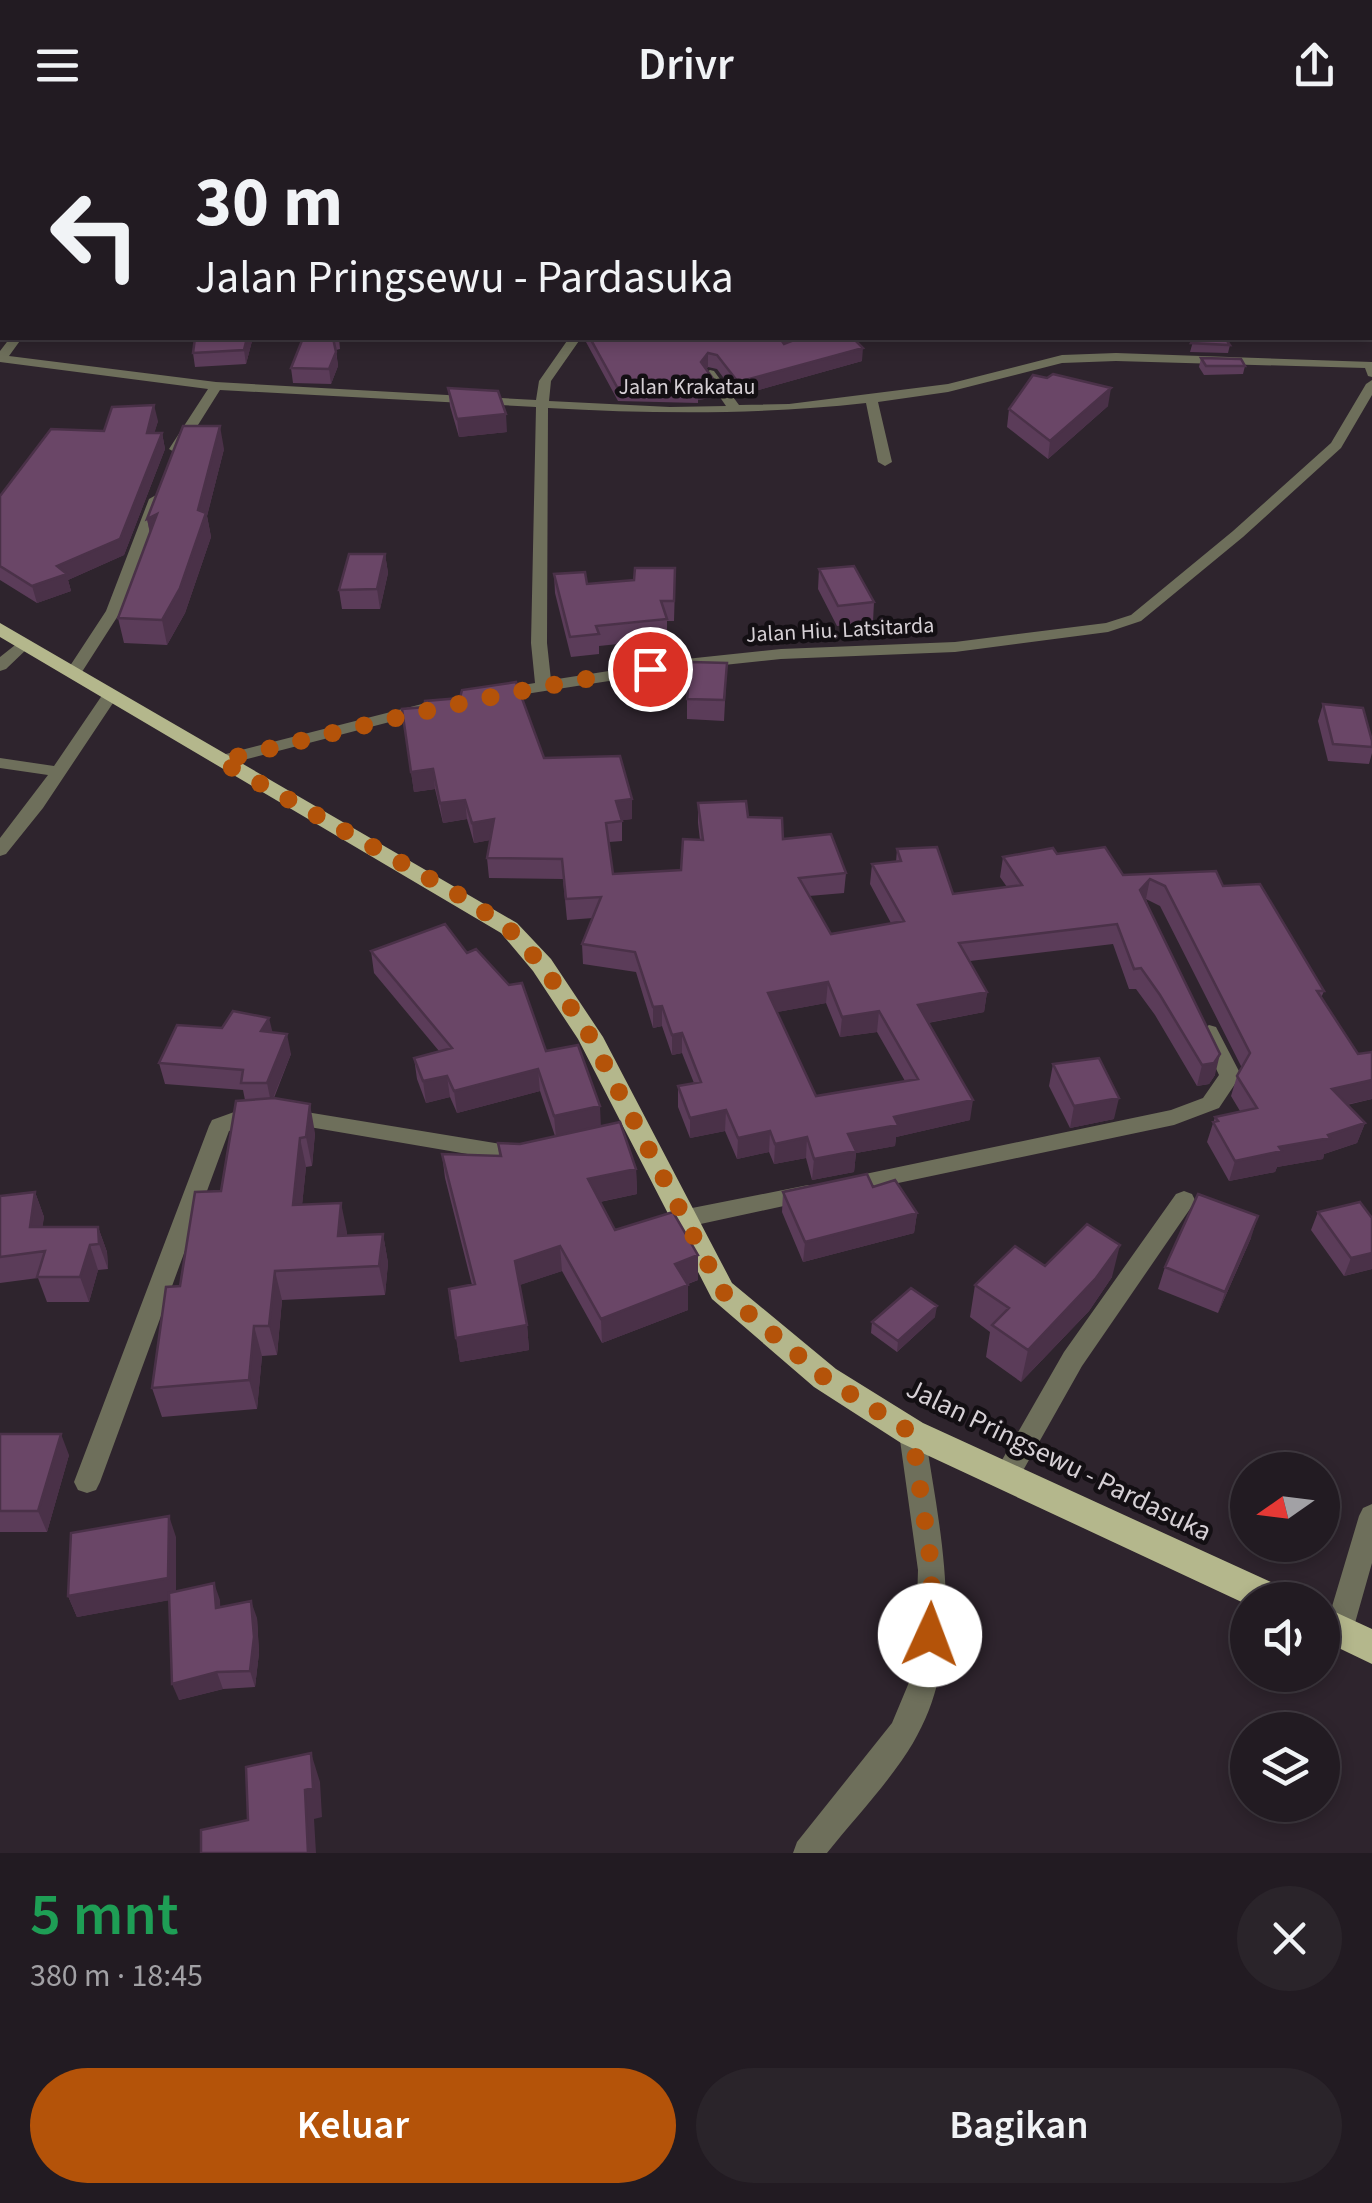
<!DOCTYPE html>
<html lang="id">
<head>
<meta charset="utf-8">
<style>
	:root { --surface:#221b22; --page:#2a242a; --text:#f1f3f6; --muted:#a2a1a5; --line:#3f3940; --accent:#b45309 }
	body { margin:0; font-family:"Source Sans 3",sans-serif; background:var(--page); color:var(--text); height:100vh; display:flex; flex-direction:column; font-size:38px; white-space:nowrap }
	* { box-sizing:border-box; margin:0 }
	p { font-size:32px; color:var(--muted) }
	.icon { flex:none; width:55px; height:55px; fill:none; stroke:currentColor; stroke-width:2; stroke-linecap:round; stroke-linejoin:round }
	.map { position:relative; height:1723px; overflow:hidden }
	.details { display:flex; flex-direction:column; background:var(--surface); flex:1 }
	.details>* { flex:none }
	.hud { position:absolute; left:0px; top:0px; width:1372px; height:210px; box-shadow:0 5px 15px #0003,0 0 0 2px var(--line); background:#221b22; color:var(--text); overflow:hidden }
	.needle { width:65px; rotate:256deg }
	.controls { position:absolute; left:1230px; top:1322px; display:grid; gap:20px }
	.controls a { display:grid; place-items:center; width:110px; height:110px; border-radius:50%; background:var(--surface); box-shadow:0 5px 15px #0003,0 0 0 2px var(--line); font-size:50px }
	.pin { position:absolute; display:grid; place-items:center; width:85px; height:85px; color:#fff; margin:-42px; border:5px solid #fff; border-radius:50%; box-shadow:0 2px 10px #0007 }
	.me { position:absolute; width:110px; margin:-55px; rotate:2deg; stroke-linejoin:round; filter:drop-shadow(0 0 8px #0008) }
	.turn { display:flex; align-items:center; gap:35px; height:210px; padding:0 30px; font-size:45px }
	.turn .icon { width:130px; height:130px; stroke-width:2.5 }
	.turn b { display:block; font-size:70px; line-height:85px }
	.round { display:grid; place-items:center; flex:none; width:105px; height:105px; border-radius:52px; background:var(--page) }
	.overview { display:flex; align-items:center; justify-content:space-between; height:170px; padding:0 30px }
	h1 { font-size:60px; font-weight:600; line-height:75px; color:#1e9e55 }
	.action { display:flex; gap:20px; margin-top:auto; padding:20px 30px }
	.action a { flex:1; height:115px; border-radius:60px; background:var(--accent); color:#fff; font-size:40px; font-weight:600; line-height:115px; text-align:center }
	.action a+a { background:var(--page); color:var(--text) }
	header { display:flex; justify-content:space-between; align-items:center; height:130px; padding:0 30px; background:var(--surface); font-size:45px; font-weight:600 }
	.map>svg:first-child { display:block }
</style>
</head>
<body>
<header><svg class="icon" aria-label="menu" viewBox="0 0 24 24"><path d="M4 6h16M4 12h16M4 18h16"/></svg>Drivr<svg class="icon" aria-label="share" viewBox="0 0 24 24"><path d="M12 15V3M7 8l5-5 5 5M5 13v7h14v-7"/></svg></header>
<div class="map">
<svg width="1372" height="1723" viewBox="0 0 1372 1723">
	<rect width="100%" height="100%" fill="#2e242d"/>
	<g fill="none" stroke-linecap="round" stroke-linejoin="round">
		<path fill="#6e6f5b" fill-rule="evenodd" d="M1171,0H1177L1178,2H1172Z
			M1370,190H1372V196H1370Z"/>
		<path fill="#6e6f5b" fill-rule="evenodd" d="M653,0H663L664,2H655Z
			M10,208H22L9,226L216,252L536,270L539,251L569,208H581L551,251L549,271L670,277L726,276L704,244L710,240L714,241L739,275L789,274L948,254L1062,225L1116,223L1372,232V247L1368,246L1365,238L1116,231L1062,233L948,262L878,272L892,332L885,336L878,332L866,273C759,285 655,284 548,278L547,513L551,550L686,529L781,519L955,512L1106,493L1131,485L1233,401L1331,313L1366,254L1372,250V265L1341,318L1243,407L1141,491L1108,502L955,522L781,529L686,539L494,569L486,564L488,561L535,553L531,513L536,277L220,260L181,322L176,323L169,319L208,259L0,232V221Z
			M156,365L163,369L121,481L80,545H68L66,542L106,481L149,369Z
			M24,508L32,513L30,516L6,539L0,541V527Z
			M111,559L119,564L43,678L6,724L0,726V708L48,645L0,638V628L54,636L105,561Z
			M426,573L434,578L432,581L220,636L211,631L214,627Z
			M1209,895L1216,897L1241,945L1219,978L1174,995L846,1064L838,1062L835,1056L838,1050L846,1048L1171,980L1203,968L1219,945L1199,902Z
			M248,977L267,980L270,985L267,990L229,1001L100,1352L96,1360L87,1363L78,1360L74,1352L209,996L212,990Z
			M288,979L526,1018L534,1020L537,1026L534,1032L526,1034L280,992L277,987L280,982Z
			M808,1055L816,1057L819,1063L816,1069L682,1098L674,1095L671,1089L674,1083L682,1080Z
			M1184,1061L1192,1064L1195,1070L1192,1076L1082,1236L1016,1353L1007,1356L998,1353L994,1345L998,1337L1064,1222L1176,1064Z
			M912,1292L921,1295L925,1303C940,1404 969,1519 913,1613C892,1649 854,1689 827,1723H793L797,1712L892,1593L915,1538L918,1440L899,1303L903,1295Z
			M1372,1374V1433L1353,1500L1349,1509L1339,1513L1329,1509L1325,1500L1359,1386L1363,1378Z"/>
		<path fill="#b4b78c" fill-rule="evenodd" d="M0,493L517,793L551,829L603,907L732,1153L836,1239L923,1293L1286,1459L1291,1470H1248V1475L901,1313L814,1257L712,1169L578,909L533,841L501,803L0,507Z
			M1322,1476L1372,1499V1534L1322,1510Z"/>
	</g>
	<path fill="#5b3c59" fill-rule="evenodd" d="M24,208H64L61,211L25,209Z
		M195,208H300V211H252L246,234L195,237L193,223Z
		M303,208H339L340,219L336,220L338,236L331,254L293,253L291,238Z
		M586,208H780L784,214L862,231L737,266L717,239L708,237L706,239L716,253V267L698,270V273L618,271L586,212Z
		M1194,208H1228L1227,209L1230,215L1228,223L1190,222Z
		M1201,228L1245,236L1243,244L1204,245L1199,237Z
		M448,258L507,302L459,307L450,276Z
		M1108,276L1048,329L1007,297L1009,279Z
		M158,291L154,303H162L165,319L124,425L68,450L71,461L37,473L0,450V366L104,301Z
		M224,319L207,386L211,407L185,483L167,515L124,513L118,488L150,403L147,389Z
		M385,424L388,443L380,479H342L339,460Z
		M819,439L874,472L873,492L837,496L818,459Z
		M554,444L587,454L675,457L674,491H667V509L599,516V524L571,527L555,463Z
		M727,533L724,591L687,589V569Z
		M1323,574L1372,611V623L1369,634L1328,631L1318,591Z
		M402,579L544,628L632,689L622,690V711L609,712L613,744L681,740L700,710L698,693V673L748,687L783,709L846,743L844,763L809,766L831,804L891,793L870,754L872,734L896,732L897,719L953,764L1007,757L1000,747L1003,727L1057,724L1123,745L1223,756L1324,861L1321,868L1358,924L1372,922V969L1347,975L1365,993L1357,1013L1324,1024L1323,1029L1277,1037L1275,1042L1229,1051L1207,1012L1215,987L1240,981L1231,966L1237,946L1242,938L1160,776L1146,769L1215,945L1209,954L1197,956L1155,885L1136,859H1129L1113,814L970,831L987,862L984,882L928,893L970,990L896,1007L895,1016L856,1023L854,1042L812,1050L806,1028L774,1034L769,1022L737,1029L725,1001L690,1008L678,977V956L694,953L682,923L672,925L662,896L653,898L636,842L583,834L582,814L593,788L567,790L563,749L489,748L487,728L490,710L474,713L467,689L443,693L435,659L414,662ZM826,873L840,907L877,902L905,951L816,966L777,882Z
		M371,821L546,921L601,996L636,1039L637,1064L600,1072L615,1100L698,1125V1150L688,1154V1180L602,1213L562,1141L519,1155L527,1195L529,1220L460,1232L449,1159L472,1155L445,1048L442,1024L499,1026L498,1013L520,1014L555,1006L540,961L457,983L450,967L426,973L417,949L414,928L439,921L374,843Z
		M272,902L291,924L274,968L315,1003L312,1036L306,1037L302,1075L347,1102V1106L383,1104L388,1133L385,1165L282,1170L277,1225L262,1226L257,1279L162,1287L152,1258L180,1156L221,1061L245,970L243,960L165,954L159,933Z
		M1053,934L1114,989L1070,998L1049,956Z
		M873,1057L917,1083L914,1103L803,1132L782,1082L783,1062Z
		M35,1062L44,1087L42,1097H98L107,1122L108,1139L98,1140L89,1172H47L38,1148L0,1153V1066Z
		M1318,1082L1372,1088V1139L1344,1146L1311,1100Z
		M1251,1108L1218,1183L1158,1159L1165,1137Z
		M1045,1136L1112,1147L1089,1181L1021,1252L986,1227L990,1202L970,1187L975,1155Z
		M935,1187L897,1222L871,1203L872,1192Z
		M0,1304L69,1325L47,1402H0Z
		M176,1407V1462L220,1470V1477L257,1488L259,1523L255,1557L223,1559L179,1570L169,1470L77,1487L68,1466Z"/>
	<path fill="#4a3148" d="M0,186H2V207L0,208Z
		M247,208H252V211L246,234L244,220Z
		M863,218L862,231L737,266L738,252Z
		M336,222L338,236L331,254L329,239Z
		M708,223V237L701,246V232Z
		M716,253V267L698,270L697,256Z
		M1111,258L1108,276L1048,329L1050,311Z
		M154,275L158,291L150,318L147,303Z
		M506,284L507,302L459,307L457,289Z
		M220,296L224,319L207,386L211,407L185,483L167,515L162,490L198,380Z
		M162,303L165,319L124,425L68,450L71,461L37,473L32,456L57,436Z
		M157,384L152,413L147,389Z
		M385,424L388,443L380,479L377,459Z
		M433,639L435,659L414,662L411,642Z
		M632,669V689L617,691L616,671Z
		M465,670L467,689L443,693L440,673Z
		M494,689L496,709L474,713L472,693Z
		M1150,749L1146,769L1136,780L1140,760Z
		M828,852L826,873L767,884L768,863Z
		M987,862L984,882L916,895L918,875Z
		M662,876V896L653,898V877Z
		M879,881L877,902L840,907L842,887Z
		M269,888L274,908L261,901Z
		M682,903V923L672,925V905Z
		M287,904L291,924L271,973L267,953Z
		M1220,924L1215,945L1209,954L1197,956L1202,935Z
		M538,939L540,961L457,983L454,961Z
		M447,946L450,967L426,973L423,951Z
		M1372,950V969L1325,979L1332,959Z
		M1119,968L1114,989L1070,998L1074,976Z
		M973,970L970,990L896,1007L895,1016L856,1023L854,1042L812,1050L814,1029L848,1004L894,987Z
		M310,974L315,1003L312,1036L306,1007Z
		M600,976L601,998L556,1008L554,986Z
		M726,980L725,1001L690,1008V988Z
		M1365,993L1357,1013L1324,1024L1323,1029L1277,1037L1275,1042L1229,1051L1235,1031Z
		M770,1001L769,1022L737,1029L738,1008Z
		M807,1007L806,1028L774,1034L775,1014Z
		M300,1008L306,1037L299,1105L293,1075Z
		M636,1039L637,1064L589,1074L588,1049Z
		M35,1062L44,1087L39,1122L30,1097Z
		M341,1073L347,1102L344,1136L338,1106Z
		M917,1083L914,1103L803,1132L805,1112Z
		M1258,1086L1251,1108L1218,1183L1225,1162Z
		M98,1097L107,1122L108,1139L99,1114Z
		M383,1104L388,1133L385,1165L379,1136Z
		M90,1115L98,1140L89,1172L80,1147Z
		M1120,1115L1112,1147L1089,1181L1021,1252L1028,1220Z
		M560,1116L562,1141L517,1156L515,1131Z
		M1372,1123V1139L1344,1146L1351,1128Z
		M698,1125V1150L675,1158V1134Z
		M275,1141L282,1170L277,1225L269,1196Z
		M688,1155V1180L602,1213L601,1189Z
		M937,1176L935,1187L897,1222L898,1211Z
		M527,1195L529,1220L460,1232L456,1208Z
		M254,1196L262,1226L257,1279L249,1250Z
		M61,1304L69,1325L47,1402L38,1381Z
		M169,1386L176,1407V1469L77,1487L68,1466Z
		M214,1453L220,1470L221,1495L216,1478Z
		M251,1471L257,1488L259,1523L255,1557L250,1541Z
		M217,1542L223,1559L179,1570L172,1554Z
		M311,1623L320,1652L322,1687L314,1689L316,1723H308L305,1660Z"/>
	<path fill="#6a4667" stroke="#4a3148" stroke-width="2.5" fill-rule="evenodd" d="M0,0H37V2H2V186H0Z
		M827,0H850L852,2H829Z
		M195,208H247L244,220L193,223Z
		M303,208H333L336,222L329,239L291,238Z
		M590,208H780L784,214L799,208H853L863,218L738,252L717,225L708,223L701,232L716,253L697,256L698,259H670L617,257Z
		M1194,208H1225L1230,215L1191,213Z
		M1201,228L1241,229L1245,236H1206Z
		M1053,244L1111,258L1050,311L1009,279L1033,245L1047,248Z
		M448,258L498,261L506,284L457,289Z
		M154,275L147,303H162L120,409L57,436L67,444L32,456L0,436V366L51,299L104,301L112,277Z
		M183,296H220L198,380L206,383L180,458L162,490L118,488L157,384L147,389Z
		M349,424H385L377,459L339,460Z
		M854,436L874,472L838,476L819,439Z
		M635,438H675L674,471H661L667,489L596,496L599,504L570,507L554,444L585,442L587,454L634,450Z
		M691,532L727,533L724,570L687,569Z
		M516,552L544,628L620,626L632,669L616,671L622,691L606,693L613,744L681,740L683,709L703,710L698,673L746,671L748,687L782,688L783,709L831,704L846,743L799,748L831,804L904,791L872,734L901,731L897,719L937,717L953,764L1022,755L1003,727L1053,718L1057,724L1105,717L1123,745L1216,741L1223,756L1260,754L1324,861H1317L1358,924L1372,922V950L1332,959L1365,993L1328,1005L1330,1008L1279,1017L1282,1021L1235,1031L1213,992L1218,991L1215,987L1257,978L1237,946L1250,923L1165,756L1150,749L1140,760L1220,924L1214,933L1202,935L1160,865L1141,838L1134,839L1117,794L959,813L987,862L918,875L973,970L894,987L898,995L848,1004L856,1021L814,1029L807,1007L775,1014L770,1001L738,1008L726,980L690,988L678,956L701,952L682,903L672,905L662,876L653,877L635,822L582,814L601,767L566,769L562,729L487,728L494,689L472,693L465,670L440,673L433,639L411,642L402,579L425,577V571L460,568L462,560ZM828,852L842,887L879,881L918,949L816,966L768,863Z
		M1323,574L1363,578L1372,611V617L1333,614Z
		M445,794L467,823L476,819L509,855L522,853L546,921L578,915L600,976L554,986L538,939L454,961L447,946L423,951L414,928L452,918L371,821Z
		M233,881L269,888L261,901L287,904L267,953H241L243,940L159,933L177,895L222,898Z
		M1099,928L1119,968L1074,976L1053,934Z
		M274,968L310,974L306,1007L300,1008L293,1075L341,1073L338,1106L383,1104L379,1136L275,1141L269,1196H254L249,1250L152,1258L166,1157L180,1156L195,1062L221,1061L236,971Z
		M620,992L636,1039L588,1049L615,1100L673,1082L698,1125L675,1134L688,1155L601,1189L560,1116L515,1131L527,1195L456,1208L449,1159L475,1154L442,1024L501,1026L498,1013L520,1014Z
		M867,1044L873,1057L895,1050L917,1083L805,1112L783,1062Z
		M35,1062L30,1097H98L99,1114L90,1115L80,1147H37L45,1121L0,1127V1066Z
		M1198,1064L1258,1086L1225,1162L1165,1137Z
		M1360,1072L1372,1088V1123L1351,1128L1318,1082Z
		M1087,1094L1120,1115L1096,1148L1028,1220L992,1195L1009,1178L975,1155L1015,1116L1045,1136Z
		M911,1158L937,1176L898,1211L872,1192Z
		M0,1304H61L38,1381H0Z
		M169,1386L168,1448L68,1466L71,1403Z
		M214,1453L216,1478L251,1471L254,1507L250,1541L217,1542L172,1554L169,1463Z
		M311,1623L313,1658L305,1660L308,1723H201V1700L248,1690L246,1637Z"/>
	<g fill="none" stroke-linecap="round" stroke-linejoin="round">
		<path stroke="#b45309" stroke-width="18" stroke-dasharray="0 32.4" d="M650,539C504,560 363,595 220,631L464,768L508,798L542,835L590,906L722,1161L825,1248L912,1303L932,1440L930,1505"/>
	</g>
	<g text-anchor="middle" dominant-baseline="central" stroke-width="9" stroke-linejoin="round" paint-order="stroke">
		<g font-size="22" fill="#d6d0d5" stroke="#130f13">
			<text x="687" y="257">Jalan Krakatau</text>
			<text transform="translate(840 500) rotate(-3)">Jalan Hiu. Latsitarda</text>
		</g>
		<g font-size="28" fill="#d6d0d5" stroke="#130f13">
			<text transform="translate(1059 1330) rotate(26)">Jalan Pringsewu - Pardasuka</text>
		</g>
	</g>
</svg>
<div class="controls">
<a><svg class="needle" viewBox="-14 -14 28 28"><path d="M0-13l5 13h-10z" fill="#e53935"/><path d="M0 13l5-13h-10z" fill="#a2a1a5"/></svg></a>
<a><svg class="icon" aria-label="sound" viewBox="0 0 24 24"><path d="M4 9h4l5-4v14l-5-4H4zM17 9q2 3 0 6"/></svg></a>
<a><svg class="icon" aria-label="layers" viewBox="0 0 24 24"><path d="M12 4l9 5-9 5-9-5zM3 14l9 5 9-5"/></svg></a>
</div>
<div class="pin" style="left:650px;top:539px;background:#d93025"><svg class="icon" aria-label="arrive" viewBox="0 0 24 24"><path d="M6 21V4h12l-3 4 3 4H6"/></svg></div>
<svg class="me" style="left:930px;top:1505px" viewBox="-20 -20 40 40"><circle r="19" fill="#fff"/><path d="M0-13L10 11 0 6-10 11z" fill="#b45309"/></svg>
<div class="hud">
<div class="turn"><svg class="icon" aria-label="left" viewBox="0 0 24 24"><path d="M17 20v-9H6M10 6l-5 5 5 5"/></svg><div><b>30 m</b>Jalan Pringsewu - Pardasuka</div></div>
</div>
</div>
<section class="details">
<div class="overview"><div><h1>5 mnt</h1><p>380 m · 18:45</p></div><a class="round"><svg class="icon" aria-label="close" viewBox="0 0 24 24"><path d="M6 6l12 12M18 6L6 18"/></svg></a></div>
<div class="action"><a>Keluar</a><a>Bagikan</a></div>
</section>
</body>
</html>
